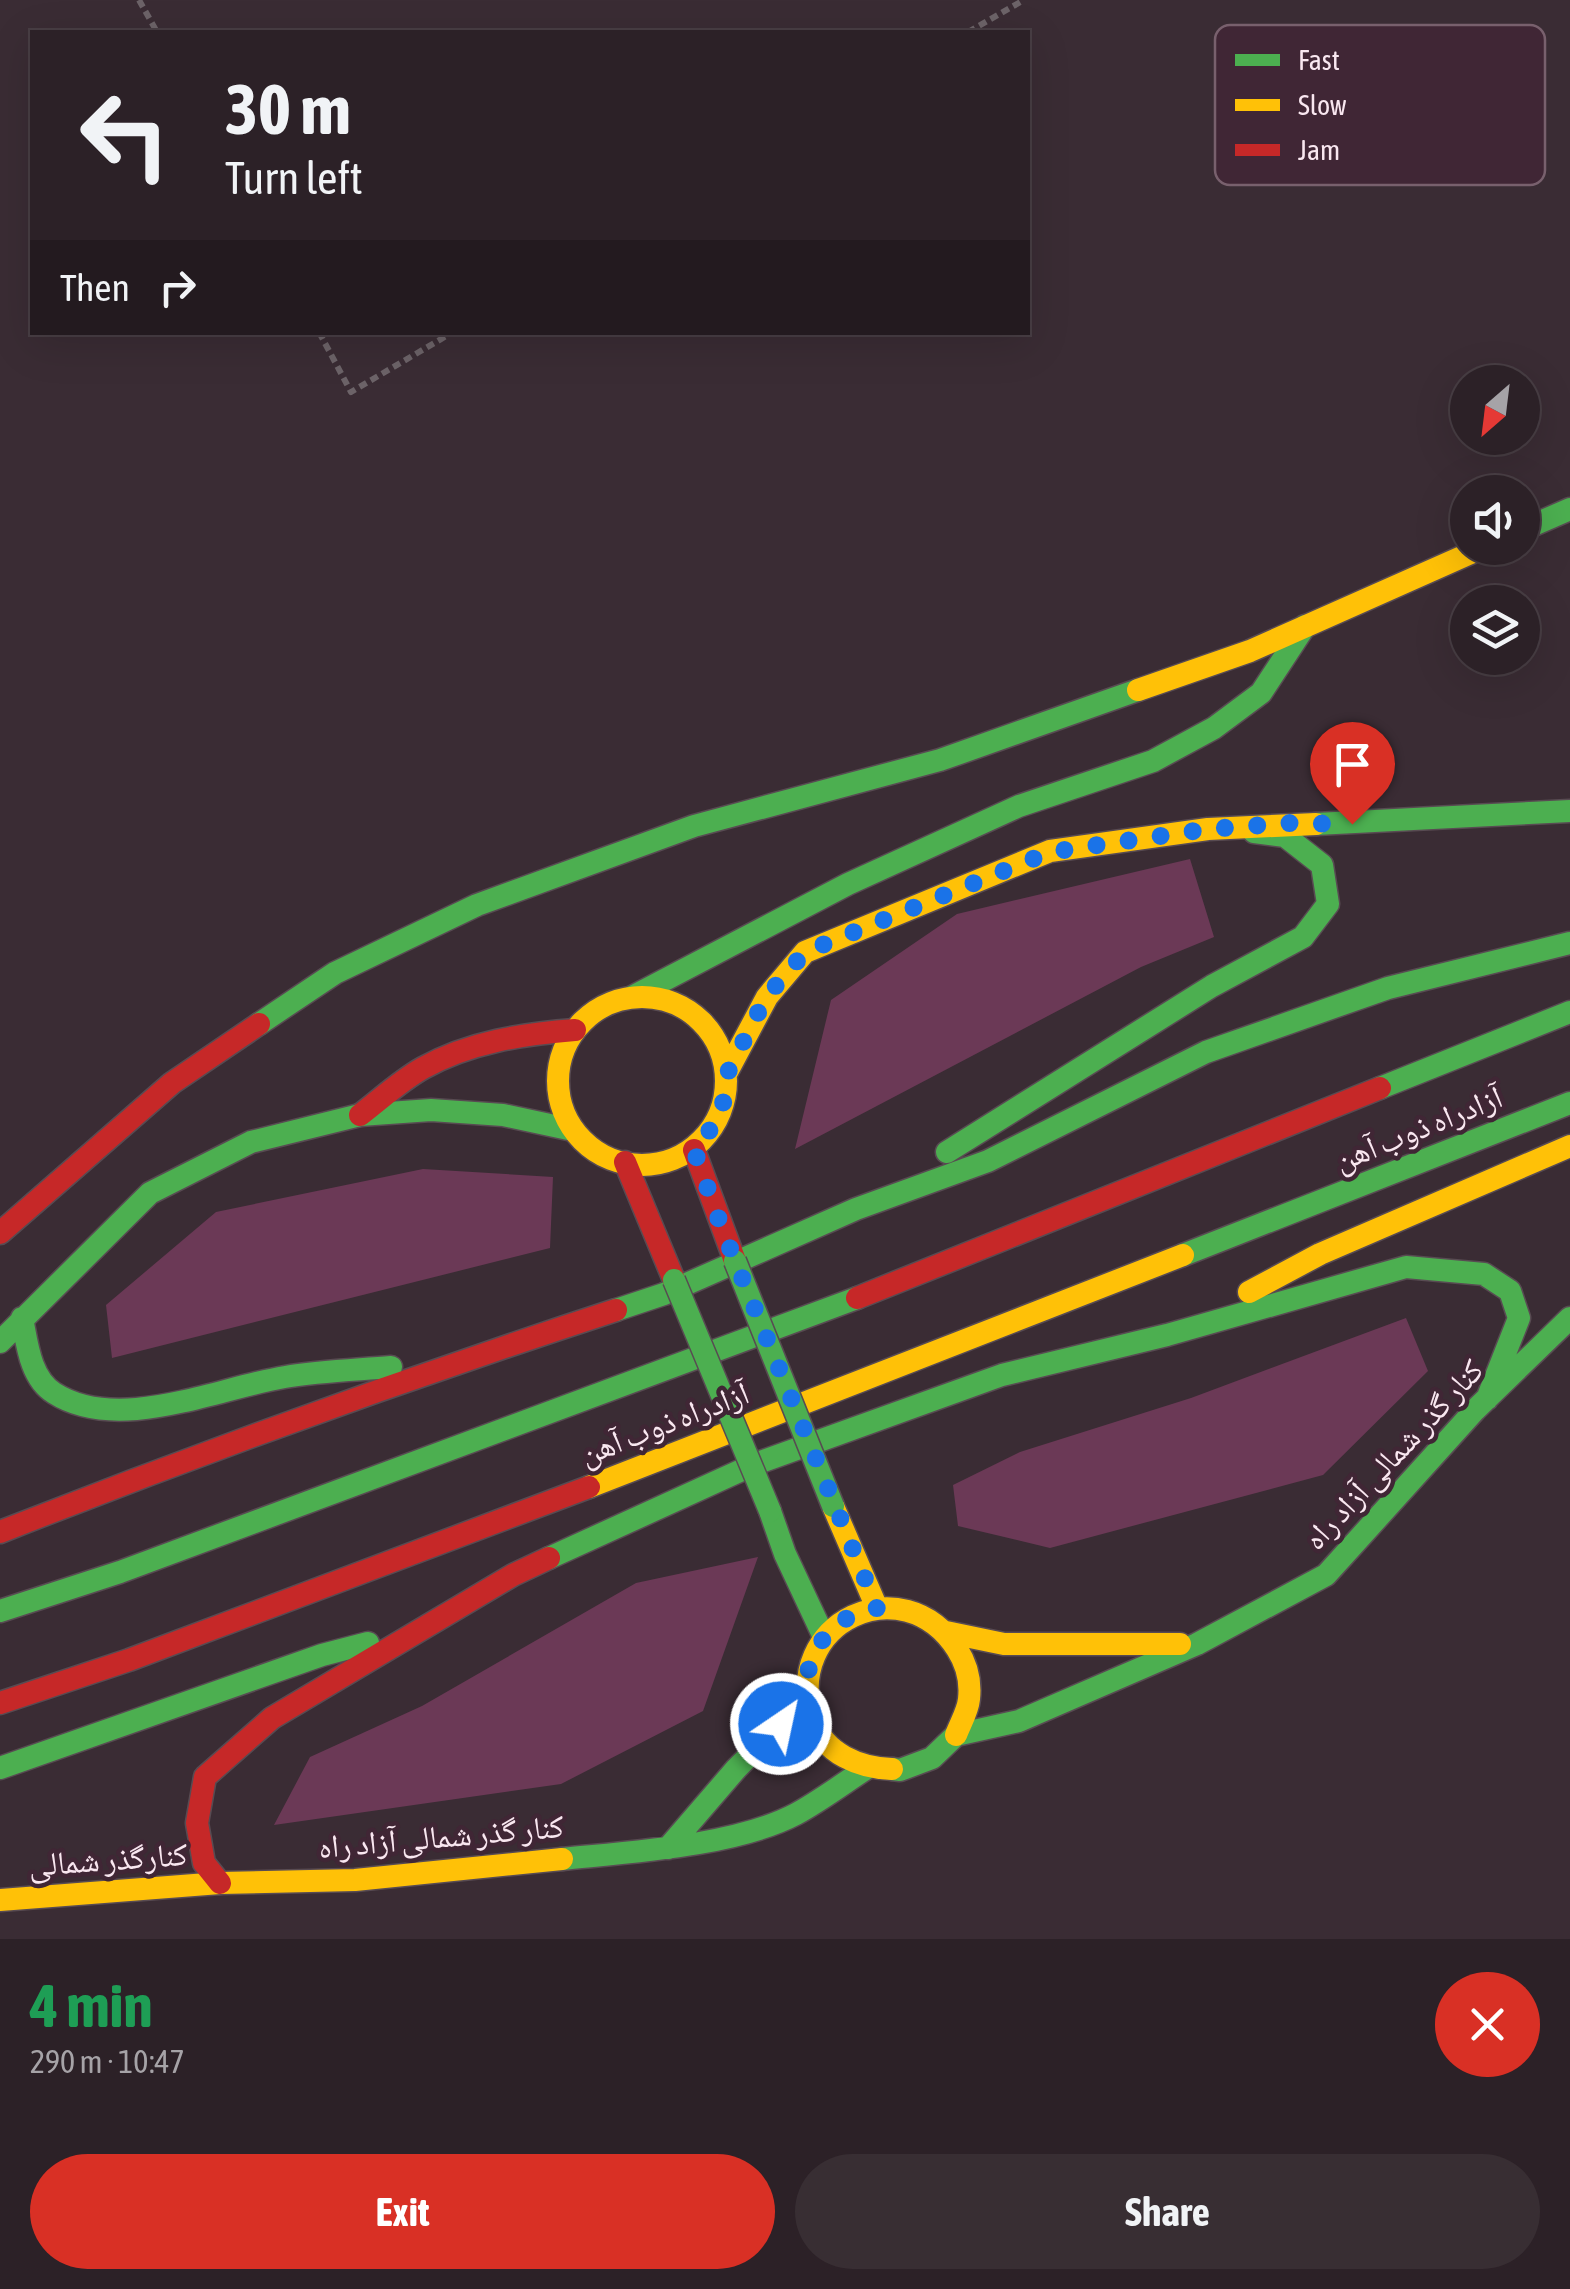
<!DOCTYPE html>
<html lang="en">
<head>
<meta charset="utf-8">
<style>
	:root { --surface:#2c2127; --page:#382e33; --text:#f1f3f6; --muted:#a6a3a7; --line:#483e44; --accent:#d93025 }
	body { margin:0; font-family:"Asap Condensed","Noto Naskh Arabic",sans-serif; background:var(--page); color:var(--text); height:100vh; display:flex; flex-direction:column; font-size:38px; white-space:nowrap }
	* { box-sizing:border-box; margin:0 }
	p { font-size:32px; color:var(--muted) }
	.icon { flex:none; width:55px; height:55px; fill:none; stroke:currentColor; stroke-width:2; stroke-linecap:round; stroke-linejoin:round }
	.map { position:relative; height:1939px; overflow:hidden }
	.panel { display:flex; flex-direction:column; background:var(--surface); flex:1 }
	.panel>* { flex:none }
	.top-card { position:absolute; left:30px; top:30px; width:1000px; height:305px; border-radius:0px; box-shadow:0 10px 40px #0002,0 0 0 2px var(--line); background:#2c2127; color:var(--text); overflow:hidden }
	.needle { width:65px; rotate:208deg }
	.fabs { position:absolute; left:1450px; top:365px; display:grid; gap:20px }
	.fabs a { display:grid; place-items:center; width:90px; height:90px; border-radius:50%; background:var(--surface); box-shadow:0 10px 40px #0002,0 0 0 2px var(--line); font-size:50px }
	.pin { position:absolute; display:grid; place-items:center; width:85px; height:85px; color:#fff; margin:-102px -42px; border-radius:50% 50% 50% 0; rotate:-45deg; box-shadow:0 0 10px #0007 }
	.pin .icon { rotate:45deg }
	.me { position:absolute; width:110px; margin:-55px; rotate:34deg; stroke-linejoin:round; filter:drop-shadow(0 0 8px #0008) }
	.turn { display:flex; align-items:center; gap:35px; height:210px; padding:0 30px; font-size:45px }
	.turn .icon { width:130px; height:130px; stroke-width:2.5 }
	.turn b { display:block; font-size:70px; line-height:85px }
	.then { display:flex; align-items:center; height:95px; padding:0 30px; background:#0003; gap:20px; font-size:38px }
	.round { display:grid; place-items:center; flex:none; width:105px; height:105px; border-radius:52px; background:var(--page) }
	.headline { display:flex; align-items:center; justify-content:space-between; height:170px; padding:0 30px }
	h1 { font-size:60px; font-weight:700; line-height:75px; color:#1e9e55 }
	.primary-button { display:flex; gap:20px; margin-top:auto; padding:20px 30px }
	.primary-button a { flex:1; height:115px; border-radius:60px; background:var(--accent); color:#fff; font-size:40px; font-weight:700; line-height:115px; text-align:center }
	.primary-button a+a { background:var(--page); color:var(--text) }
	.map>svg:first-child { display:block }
</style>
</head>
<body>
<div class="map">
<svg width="1570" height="1939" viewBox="0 0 1570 1939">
	<rect width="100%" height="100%" fill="#3a2c34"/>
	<path fill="#6b3956" d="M1190,859L1214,937L1141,967L795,1149L831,1000L957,914Z
		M423,1169L553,1177L550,1248L112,1358L106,1305L216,1212Z
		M1406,1318L1428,1371L1323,1475L1050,1548L958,1526L953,1485L1020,1452L1191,1398Z
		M758,1557L703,1711L561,1784L274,1825L310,1757L422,1706L636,1583Z"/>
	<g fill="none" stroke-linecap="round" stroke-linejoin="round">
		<defs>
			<path id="fast" d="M1522,530L1570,509
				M1316,824L1570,811
				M632,997L848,884L1019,806L1153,761L1214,728L1261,693L1305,626
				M259,1024L335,973L477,905L694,826L940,760L1138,690
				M1380,1088L1570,1012
				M947,1152L1212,986L1303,937L1328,904L1322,865L1285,836L1254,832
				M1183,1255L1570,1103
				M616,1310L664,1294L856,1209L988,1161L1206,1052L1388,988L1570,943
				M22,1318C27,1343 30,1378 54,1393C118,1434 217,1388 285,1377C320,1371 356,1370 391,1367
				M0,1342L150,1193L251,1142L360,1115L431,1110L503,1115L573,1130
				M770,1511L785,1554L824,1637
				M549,1558L755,1464L1002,1375L1167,1335L1406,1267L1484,1274L1510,1291L1519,1318L1487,1399
				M0,1611L120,1572L857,1298
				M0,1768L322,1655L368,1643
				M892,1769L900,1770L932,1758L956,1735L1019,1721L1197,1644L1326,1575L1475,1410L1570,1318
				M668,1848L736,1769L806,1698
				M562,1859C630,1852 735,1846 796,1814C820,1801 844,1783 867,1768"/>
			<path id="slow" d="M1138,690L1250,651L1482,548
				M558 1081a84 84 0 1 1 168 0a84 84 0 1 1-168 0Z
				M727,1072L767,997L805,952L1050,851L1208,829L1316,824
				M1249,1292L1320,1254L1570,1146
				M589,1487L1183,1255
				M833,1506L877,1608
				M946,1632L1004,1644H1180
				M892,1769C860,1768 824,1754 813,1720C781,1622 903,1565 957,1649C966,1663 971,1681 969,1699C968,1711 960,1724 956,1735
				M0,1900L220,1883L355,1880L562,1859"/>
			<path id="jam" d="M360,1115C381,1099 400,1081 423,1068C470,1042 523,1034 575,1030
				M694,1150L735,1261
				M625,1162L674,1280
				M0,1233L172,1083L259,1024
				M857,1298L1380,1088
				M0,1532C203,1452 408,1378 616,1310
				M0,1703L129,1660L589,1487
				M220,1883L204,1863L197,1823L205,1777L272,1718L513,1575L549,1558"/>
		</defs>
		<use href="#fast" stroke="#584b52" stroke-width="25"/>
		<use href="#slow" stroke="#584b52" stroke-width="25"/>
		<use href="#jam" stroke="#584b52" stroke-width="25"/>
		<path stroke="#6c6368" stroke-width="6" stroke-dasharray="8 5" stroke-linecap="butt" d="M139,0L157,32
			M968,32L1024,0
			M319,332L351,392L453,332"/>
		<use href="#fast" stroke="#4caf50" stroke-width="22"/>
		<use href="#slow" stroke="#ffc107" stroke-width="22"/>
		<use href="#jam" stroke="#c62828" stroke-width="22"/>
		<defs>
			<path id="fast-bridge" d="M735,1261L833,1506
				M674,1280L770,1511"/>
		</defs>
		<use href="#fast-bridge" stroke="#584b52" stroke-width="25" stroke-linecap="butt"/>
		<use href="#fast-bridge" stroke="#4caf50" stroke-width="22"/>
	</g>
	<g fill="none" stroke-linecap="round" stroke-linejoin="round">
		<path stroke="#1a73e8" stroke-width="18" stroke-dasharray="0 32.4" d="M781,1724L806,1698L809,1666L824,1637L847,1618L877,1608L723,1231L694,1150L721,1116L728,1072L766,997L805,952L1050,852L1208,829L1290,823L1352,824"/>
	</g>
	<g text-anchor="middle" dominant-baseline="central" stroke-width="9" stroke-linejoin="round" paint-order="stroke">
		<g font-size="32" fill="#f9e7f0" stroke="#402635">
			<text transform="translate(1418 1128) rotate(-22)">آزادراه ذوب آهن</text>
			<text transform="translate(664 1423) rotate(-21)">آزادراه ذوب آهن</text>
			<text transform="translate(1393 1454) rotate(-47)">کنار گذر شمالی آزاد راه</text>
			<text transform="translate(441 1836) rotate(-5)">کنار گذر شمالی آزاد راه</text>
			<text transform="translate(108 1859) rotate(-4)">کنارگذر شمالی</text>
		</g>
	</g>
	<rect x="1215" y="25" width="330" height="160" rx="15" fill="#402635" stroke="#78606d" stroke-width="2.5"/>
	<rect x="1235" y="54" width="45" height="12" fill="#4caf50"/>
	<rect x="1235" y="99" width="45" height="12" fill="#ffc107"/>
	<rect x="1235" y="144" width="45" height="12" fill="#c62828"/>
	<g font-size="28" fill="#f9e7f0">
		<text x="1298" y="70">Fast</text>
		<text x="1298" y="115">Slow</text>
		<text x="1298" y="160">Jam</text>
	</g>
</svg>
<div class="fabs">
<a><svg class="needle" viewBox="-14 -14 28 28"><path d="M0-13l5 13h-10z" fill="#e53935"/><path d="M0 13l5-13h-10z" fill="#a6a3a7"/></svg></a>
<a><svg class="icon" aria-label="sound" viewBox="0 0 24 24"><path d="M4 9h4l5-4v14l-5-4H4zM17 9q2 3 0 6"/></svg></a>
<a><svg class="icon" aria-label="layers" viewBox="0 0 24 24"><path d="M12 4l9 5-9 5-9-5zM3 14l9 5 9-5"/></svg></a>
</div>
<div class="pin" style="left:1352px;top:824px;background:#d93025"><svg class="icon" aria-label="arrive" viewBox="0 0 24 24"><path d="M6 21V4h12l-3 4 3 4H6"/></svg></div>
<svg class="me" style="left:781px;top:1724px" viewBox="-20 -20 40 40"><circle r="17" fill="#1a73e8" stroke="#fff" stroke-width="3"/><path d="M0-11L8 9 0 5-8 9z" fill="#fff"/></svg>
<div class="top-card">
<div class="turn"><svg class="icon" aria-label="left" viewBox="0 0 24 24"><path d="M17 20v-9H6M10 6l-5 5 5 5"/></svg><div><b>30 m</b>Turn left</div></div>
<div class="then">Then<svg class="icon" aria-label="right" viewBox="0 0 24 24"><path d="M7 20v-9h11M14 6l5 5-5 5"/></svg></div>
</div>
</div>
<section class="panel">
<div class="headline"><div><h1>4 min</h1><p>290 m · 10:47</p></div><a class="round" style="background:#d93025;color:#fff"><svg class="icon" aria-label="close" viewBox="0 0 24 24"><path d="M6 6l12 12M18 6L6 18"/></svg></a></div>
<div class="primary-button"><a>Exit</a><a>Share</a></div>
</section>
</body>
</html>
